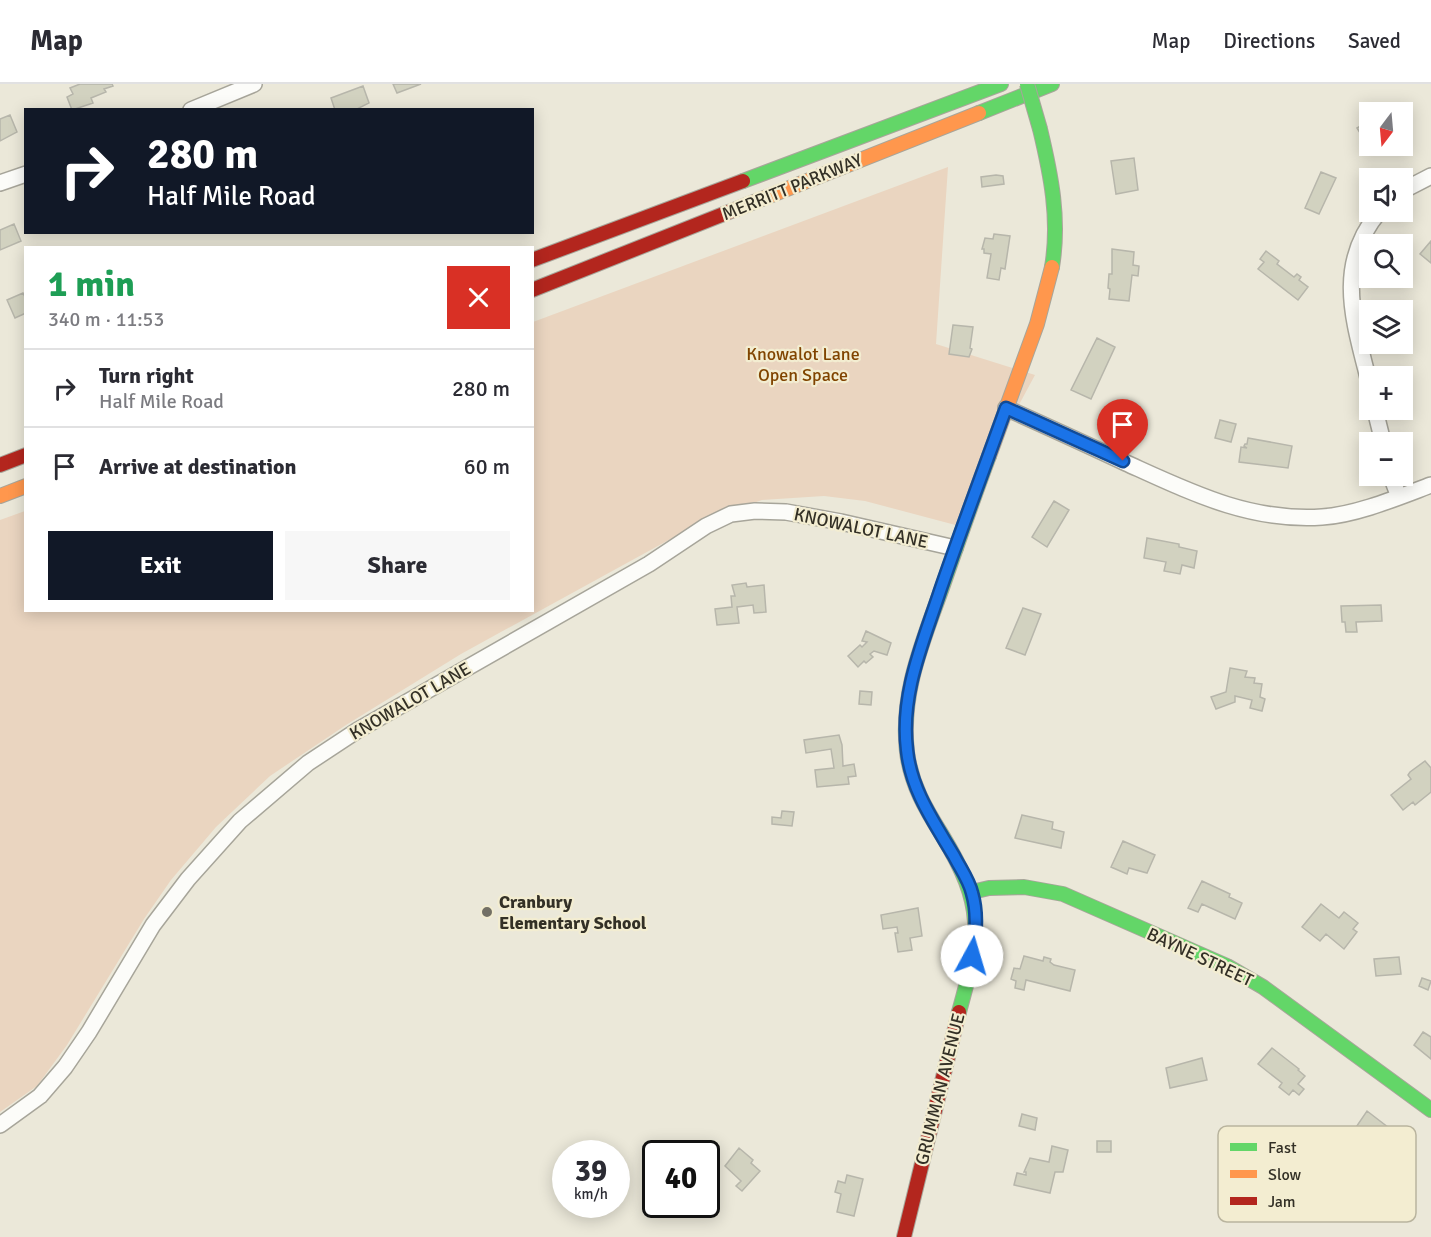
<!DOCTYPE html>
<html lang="en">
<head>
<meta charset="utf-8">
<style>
	:root { --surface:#fff; --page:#f7f7f7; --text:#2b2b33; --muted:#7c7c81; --line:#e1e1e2; --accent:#111827 }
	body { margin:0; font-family:Signika,sans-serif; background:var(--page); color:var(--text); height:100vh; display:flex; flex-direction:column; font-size:22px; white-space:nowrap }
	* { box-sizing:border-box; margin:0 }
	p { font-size:20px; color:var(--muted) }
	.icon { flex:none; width:33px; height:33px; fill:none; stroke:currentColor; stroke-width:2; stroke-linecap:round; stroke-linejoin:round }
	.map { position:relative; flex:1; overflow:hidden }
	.sheet { position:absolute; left:24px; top:162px; width:510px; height:366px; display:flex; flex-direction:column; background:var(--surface); border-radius:0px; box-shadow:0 3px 15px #0003 }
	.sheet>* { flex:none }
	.banner { position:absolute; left:24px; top:24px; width:510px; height:126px; border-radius:0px; box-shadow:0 3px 15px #0003; background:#111827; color:#fff; overflow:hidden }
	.needle { width:39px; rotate:196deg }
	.tools { position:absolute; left:1359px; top:18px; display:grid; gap:12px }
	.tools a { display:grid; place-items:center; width:54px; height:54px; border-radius:0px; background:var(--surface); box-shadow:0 3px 15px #0003; font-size:30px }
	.speed { position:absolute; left:552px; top:1056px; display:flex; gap:12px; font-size:30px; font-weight:700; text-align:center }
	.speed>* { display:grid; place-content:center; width:78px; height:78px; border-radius:50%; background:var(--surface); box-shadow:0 3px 15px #0003; line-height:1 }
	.speed small { font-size:15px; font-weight:400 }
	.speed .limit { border:3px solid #111; border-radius:9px; background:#fff; color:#111 }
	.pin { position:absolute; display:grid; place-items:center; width:51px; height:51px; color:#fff; margin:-62px -26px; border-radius:50% 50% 50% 0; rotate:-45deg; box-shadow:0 0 6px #0007 }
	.pin .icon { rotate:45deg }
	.me { position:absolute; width:66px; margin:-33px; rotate:6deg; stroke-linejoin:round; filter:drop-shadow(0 0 4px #0008) }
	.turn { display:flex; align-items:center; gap:21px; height:126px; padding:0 24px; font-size:27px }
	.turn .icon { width:78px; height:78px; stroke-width:2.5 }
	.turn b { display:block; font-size:42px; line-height:51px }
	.round { display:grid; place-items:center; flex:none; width:63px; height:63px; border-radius:0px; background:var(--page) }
	.head { display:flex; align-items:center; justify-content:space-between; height:102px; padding:0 24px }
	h1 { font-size:36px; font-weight:700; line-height:45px; color:#1e9e55 }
	.primary-button { display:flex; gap:12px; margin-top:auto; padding:12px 24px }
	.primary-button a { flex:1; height:69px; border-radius:0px; background:var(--accent); color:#fff; font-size:24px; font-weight:700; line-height:69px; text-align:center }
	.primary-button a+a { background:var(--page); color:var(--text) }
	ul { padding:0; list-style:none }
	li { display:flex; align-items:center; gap:18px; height:78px; padding:0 24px; border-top:2px solid var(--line) }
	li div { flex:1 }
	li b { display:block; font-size:22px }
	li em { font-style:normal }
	header { display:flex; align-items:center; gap:36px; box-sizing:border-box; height:84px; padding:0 30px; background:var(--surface); border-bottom:2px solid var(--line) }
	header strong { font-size:28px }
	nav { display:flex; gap:33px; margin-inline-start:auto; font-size:21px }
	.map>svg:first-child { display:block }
</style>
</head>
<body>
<header>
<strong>Map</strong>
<nav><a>Map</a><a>Directions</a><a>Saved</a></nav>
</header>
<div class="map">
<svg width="1431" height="1153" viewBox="0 0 1431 1153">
	<rect width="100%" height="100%" fill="#ebe8d9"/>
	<path fill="#ead5c0" d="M948,83L936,260L1035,291L995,365L963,443L865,417L824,412L762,416L707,435L461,570L346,641L270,692L216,743L171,796L144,835L67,961L37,1002L0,1028V436L25,427L26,526H532L533,238Z"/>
	<path fill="#d2d2c0" stroke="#b7b6ab" stroke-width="1.5" d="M80,0H112L113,2L104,5L106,8L91,14L93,19L72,26L67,13L73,10L70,4Z
		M393,0H421L397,9Z
		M363,2L369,19L355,26H335L331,14Z
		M1384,19L1387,24L1390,22L1394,28H1376L1374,25Z
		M10,31L17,48L0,57V35Z
		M1370,36V55L1365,57L1357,44Z
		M1134,74L1138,106L1116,110L1111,77Z
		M1321,88L1336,94L1319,130L1305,124Z
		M996,91L1003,92L1004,100L982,103L981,93Z
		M14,140L21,157L0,166V146Z
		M994,150L1010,152L1005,185L1001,184L999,196L987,194L991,170L984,169V165H982L985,154L993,155Z
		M1431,157V179L1420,170Z
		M1112,165L1134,168L1133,181L1139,182L1138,192L1132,191L1129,217L1109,215L1110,205L1108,204L1109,190H1112Z
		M1266,167L1279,177L1277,180L1294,193L1297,190L1301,193L1299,196L1308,203L1298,216L1258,185L1264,178L1260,175Z
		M23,209L26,215V229L15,234L7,216Z
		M953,241L973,243L970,264L972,265L969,273L949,270Z
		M1097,254L1115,263L1091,315L1071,306Z
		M1220,336L1236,340L1231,358L1215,354Z
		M1248,354L1292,362L1288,384L1239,378L1241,363L1247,364L1244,362L1245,360H1247Z
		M1054,417L1069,426L1047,463L1032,453Z
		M1147,454L1179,460V463L1197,467L1194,484L1182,481L1180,490L1164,487L1166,478L1144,474Z
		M746,499L747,503L764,501L766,528L754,529L753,521L737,523L739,539L717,541L715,525L732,523L731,512H735L732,501Z
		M1381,521L1382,537L1356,538L1357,548H1346L1345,538H1342L1341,522Z
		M1023,524L1041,530L1025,571L1006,564Z
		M866,547L891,559L887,571L874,567L870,570L873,573L866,579L864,577L858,583L848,572L860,561L862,563L867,558L862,557Z
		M1230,584L1247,587L1245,593L1255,594L1254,599L1262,600L1260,613L1265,615L1262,627L1250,624L1252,616L1235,612V618L1216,625L1211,613L1226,608Z
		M860,607L872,608L871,621L859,620Z
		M839,651L842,661L843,682L854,680L856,692L848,693L849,700L817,703L815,686L834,684L831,665L806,669L804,656Z
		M1425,677L1431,684V708L1415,721L1413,718L1403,726L1391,711L1411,695L1408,691L1410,688Z
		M782,727L794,728L792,742L772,740V733L781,734Z
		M1022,731L1053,738L1052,745L1064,748L1061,764L1015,754Z
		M1123,757L1155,771L1147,789L1129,784L1127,790L1111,783Z
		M1202,797L1230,810L1229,813L1242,819L1235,835L1202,820L1198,828L1188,824Z
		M1321,820L1339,834L1344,828L1358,839L1353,845L1357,848L1344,865L1326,850L1320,857L1302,843Z
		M918,824L922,852L910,854L912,866L898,868L895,849H898L897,843L883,845L881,831Z
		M1024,872L1043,877L1044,873L1051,875L1050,878L1054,881L1075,886L1070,907L1026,896L1024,906L1015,904L1016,897L1011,895L1014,884L1020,885Z
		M1399,873L1401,890L1376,892L1374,875Z
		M1422,894L1431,897L1428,906L1419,902Z
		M1423,948L1431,953V975L1414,961Z
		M1272,964L1299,985L1298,986L1305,992L1298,1000L1304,1005L1299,1011L1293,1006L1289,1011L1279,1003L1282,999L1258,980Z
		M1202,974L1207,996L1170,1004L1166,984Z
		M1367,1027L1402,1054L1391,1069L1363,1050L1360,1055L1352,1049Z
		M1022,1030L1037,1034L1035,1046L1019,1042Z
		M1097,1057H1111V1068H1097Z
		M1052,1062L1068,1066L1063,1088H1055L1050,1109L1014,1101L1017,1089L1026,1091V1088H1024L1030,1074L1049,1078Z
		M739,1064L753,1076L751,1079L760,1087L742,1107L736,1102L741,1097L725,1082Z
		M847,1091L863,1095L854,1132L837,1128L841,1110L835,1108L838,1097L845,1099Z"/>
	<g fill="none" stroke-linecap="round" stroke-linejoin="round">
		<defs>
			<path id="street" d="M191,26L254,0
				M0,99L26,90
				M1402,107L1431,92
				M1370,302C1355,240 1333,183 1379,128
				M1006,324C1046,342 1086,360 1126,379C1190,408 1250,438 1322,433C1356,431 1399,413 1431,401
				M1375,326L1383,358
				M1391,392L1399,413
				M0,1041L40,1012L65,983L89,948L153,841L188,795L240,737L308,679L358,646L649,480L706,442L731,430L755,427L786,428L841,438L955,464"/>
			<path id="fast" d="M979,29L1052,0
				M1040,45C1051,91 1060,135 1052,183
				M743,97L1001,0
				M972,808L989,804L1024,803L1063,810L1227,882L1263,903L1431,1026
				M959,928C981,849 985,822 942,751C925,724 911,700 907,668C900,608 924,555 943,501C958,458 973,415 989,372"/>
			<path id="slow" d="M749,120L979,29
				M989,372L1037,240L1052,183
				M0,412L26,402"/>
			<path id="jam" d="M532,176L743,97
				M532,206L749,120
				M0,381L26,371
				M904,1153L959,928"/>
		</defs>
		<use href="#street" stroke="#a7a59a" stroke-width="18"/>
		<use href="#fast" stroke="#a7a59a" stroke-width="16"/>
		<use href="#slow" stroke="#a7a59a" stroke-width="16"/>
		<use href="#jam" stroke="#a7a59a" stroke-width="16"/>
		<use href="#street" stroke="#fcfcf9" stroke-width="15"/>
		<use href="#fast" stroke="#63d668" stroke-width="14"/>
		<use href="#slow" stroke="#ff974d" stroke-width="14"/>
		<use href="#jam" stroke="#b3261e" stroke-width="14"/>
		<defs>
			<path id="fast-bridge" d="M1027,0L1040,45"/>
		</defs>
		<use href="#fast-bridge" stroke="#a7a59a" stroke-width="16" stroke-linecap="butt"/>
		<use href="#fast-bridge" stroke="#63d668" stroke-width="14"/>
	</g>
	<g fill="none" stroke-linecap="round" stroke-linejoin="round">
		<defs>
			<path id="route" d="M972,872C976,852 978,829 972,809C969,796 960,784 954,772C934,738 911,706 907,666C900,610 923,559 940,507C961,446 984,385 1006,324L1123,377"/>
		</defs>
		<use href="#route" stroke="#114b97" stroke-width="15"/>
		<use href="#route" stroke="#1a73e8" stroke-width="10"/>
	</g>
	<circle fill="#737065" stroke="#f3edd1" stroke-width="2" cx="487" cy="828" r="6"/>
	<g text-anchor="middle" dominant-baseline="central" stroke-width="4.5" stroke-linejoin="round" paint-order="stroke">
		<g font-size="18" fill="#333026" stroke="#f3edd1">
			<text transform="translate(792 103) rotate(-22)">MERRITT PARKWAY</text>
			<text transform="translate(861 444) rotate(12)">KNOWALOT LANE</text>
			<text transform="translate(410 617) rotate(-30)">KNOWALOT LANE</text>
			<text transform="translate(1200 873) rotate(25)">BAYNE STREET</text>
			<text transform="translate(940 1005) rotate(-76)">GRUMMAN AVENUE</text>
		</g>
		<g font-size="18" fill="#804400" stroke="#f3edd1">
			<text x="803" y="270">Knowalot Lane<tspan x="803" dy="21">Open Space</tspan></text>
		</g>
		<g font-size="18" font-weight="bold" fill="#333026" stroke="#f3edd1" text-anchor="start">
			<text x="499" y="818">Cranbury<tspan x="499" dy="21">Elementary School</tspan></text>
		</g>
	</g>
	<rect x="1218" y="1042" width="198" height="96" rx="9" fill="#f3edd1" stroke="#b9b49e" stroke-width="1.5"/>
	<rect x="1230" y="1059" width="27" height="8" fill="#63d668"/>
	<rect x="1230" y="1086" width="27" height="8" fill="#ff974d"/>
	<rect x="1230" y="1113" width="27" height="8" fill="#b3261e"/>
	<g font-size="16" fill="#333026">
		<text x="1268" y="1069">Fast</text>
		<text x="1268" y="1096">Slow</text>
		<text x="1268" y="1123">Jam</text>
	</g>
</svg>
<div class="tools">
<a><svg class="needle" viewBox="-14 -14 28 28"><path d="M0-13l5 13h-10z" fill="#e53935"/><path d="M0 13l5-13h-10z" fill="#7c7c81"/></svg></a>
<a><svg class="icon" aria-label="sound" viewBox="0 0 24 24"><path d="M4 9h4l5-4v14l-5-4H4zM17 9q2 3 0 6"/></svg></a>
<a><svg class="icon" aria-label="search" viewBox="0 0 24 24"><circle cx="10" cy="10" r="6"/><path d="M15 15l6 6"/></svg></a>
<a><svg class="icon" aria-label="layers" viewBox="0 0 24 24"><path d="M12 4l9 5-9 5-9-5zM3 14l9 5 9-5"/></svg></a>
<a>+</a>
<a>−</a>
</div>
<div class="speed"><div>39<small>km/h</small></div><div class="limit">40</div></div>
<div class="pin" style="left:1123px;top:377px;background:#d93025"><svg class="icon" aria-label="arrive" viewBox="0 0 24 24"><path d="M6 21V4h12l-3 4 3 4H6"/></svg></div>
<svg class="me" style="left:972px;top:872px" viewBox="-20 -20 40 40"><circle r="19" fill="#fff"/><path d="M0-13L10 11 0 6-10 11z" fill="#1a73e8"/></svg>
<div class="banner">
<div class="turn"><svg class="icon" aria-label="right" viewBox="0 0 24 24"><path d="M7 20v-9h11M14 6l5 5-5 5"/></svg><div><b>280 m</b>Half Mile Road</div></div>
</div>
<section class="sheet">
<div class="head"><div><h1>1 min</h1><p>340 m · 11:53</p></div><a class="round" style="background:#d93025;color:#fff"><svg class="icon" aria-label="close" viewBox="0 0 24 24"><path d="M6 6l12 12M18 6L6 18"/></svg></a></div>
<ul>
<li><svg class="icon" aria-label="right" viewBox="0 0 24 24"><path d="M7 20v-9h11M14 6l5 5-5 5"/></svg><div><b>Turn right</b><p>Half Mile Road</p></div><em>280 m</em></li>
<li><svg class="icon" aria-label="arrive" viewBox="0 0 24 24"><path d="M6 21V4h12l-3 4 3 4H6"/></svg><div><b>Arrive at destination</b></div><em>60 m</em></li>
</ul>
<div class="primary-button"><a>Exit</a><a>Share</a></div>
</section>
</div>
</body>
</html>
